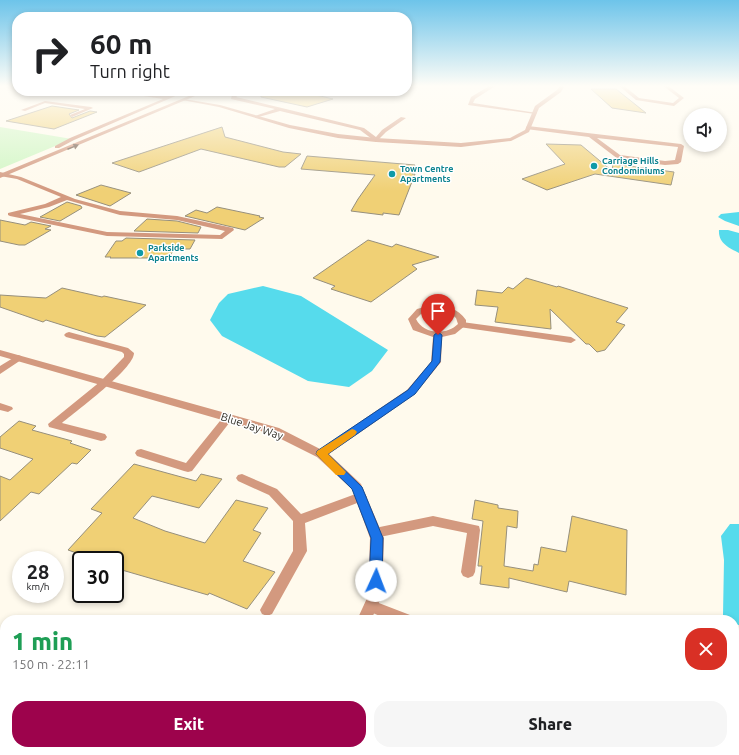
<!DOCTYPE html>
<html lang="en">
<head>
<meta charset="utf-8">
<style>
	:root { --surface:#fff; --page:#f6f6f6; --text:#202124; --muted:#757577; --accent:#9d034c }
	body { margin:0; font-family:Ubuntu,sans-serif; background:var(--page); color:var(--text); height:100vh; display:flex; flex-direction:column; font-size:15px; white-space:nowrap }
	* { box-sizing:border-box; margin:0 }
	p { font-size:13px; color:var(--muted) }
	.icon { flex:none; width:22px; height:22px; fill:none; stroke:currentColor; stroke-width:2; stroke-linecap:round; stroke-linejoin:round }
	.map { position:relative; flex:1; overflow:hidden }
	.drawer { position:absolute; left:0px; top:615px; width:739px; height:140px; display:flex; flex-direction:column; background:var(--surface); border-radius:16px 16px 0 0; box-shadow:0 2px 6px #0003 }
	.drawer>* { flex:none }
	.hud { position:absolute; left:12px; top:12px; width:400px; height:84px; border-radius:16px; box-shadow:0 2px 6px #0003; background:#fff; color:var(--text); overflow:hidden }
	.buttons { position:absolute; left:683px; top:108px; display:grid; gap:8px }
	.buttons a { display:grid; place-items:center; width:44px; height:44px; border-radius:50%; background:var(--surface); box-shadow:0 2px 6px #0003; font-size:20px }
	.speed { position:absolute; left:12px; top:551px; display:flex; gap:8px; font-size:20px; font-weight:700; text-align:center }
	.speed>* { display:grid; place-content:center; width:52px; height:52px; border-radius:50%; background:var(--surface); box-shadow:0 2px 6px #0003; line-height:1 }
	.speed small { font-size:10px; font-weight:400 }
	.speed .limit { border:2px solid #111; border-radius:6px; background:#fff; color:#111 }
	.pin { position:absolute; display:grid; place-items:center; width:34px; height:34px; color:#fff; margin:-41px -17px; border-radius:50% 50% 50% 0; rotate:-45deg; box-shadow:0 0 4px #0007 }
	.pin .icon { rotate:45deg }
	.me { position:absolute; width:44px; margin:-22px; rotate:2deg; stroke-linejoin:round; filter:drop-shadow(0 0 3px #0008) }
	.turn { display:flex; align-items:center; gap:14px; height:84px; padding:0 12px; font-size:18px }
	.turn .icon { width:52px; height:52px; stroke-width:2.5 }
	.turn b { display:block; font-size:28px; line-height:34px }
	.round { display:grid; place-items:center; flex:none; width:42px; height:42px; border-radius:16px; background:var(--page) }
	.summary { display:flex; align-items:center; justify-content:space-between; height:68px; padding:0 12px }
	h1 { font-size:24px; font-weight:800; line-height:30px; color:#1e9e55 }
	.action { display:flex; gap:8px; margin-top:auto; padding:8px 12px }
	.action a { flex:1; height:46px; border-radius:16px; background:var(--accent); color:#fff; font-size:16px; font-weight:800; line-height:46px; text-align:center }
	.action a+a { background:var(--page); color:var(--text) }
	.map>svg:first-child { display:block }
</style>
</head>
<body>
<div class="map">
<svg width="739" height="755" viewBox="0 0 739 755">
	<rect width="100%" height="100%" fill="#fffaed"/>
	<path fill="#cff6c2" d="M0,127L72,139L0,169Z"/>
	<path fill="#56dbec" d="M739,212V226L725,221L718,217L721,214Z
		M719,230H728L739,233V253C729,248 718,243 719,230Z
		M263,286L301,296L388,350L372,371L349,387L308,381L222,336L210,320L219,303L228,294Z
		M730,524H739V625H738L734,623V620H730L723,615L724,560L721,536Z"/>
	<path fill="#f0d075" stroke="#968f7c" d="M591,89H616L646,113L612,108Z
		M261,91H299L333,99L307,107L261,97Z
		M52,106L79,110L69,114L72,118L90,111L97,112L54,129L6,121Z
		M222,127L225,137L283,152L301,154L285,167H279L201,149L139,172L112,163Z
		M546,144L581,145L612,171L613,164L674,172L671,185L595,174L547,190L522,179L565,164Z
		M307,156L415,165L412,174H415L399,215L383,213V215L351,211L358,199L375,175L301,169Z
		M101,185L131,193L110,206L76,195Z
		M67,202L81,206L82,208L60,221L40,217Z
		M217,207L260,216L259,217L264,218L245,230L185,216L196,210L207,213Z
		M147,219L177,221L201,227L198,233L134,231Z
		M0,220L25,225L31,222L51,226L45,229L51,230L25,245H19L0,241Z
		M126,238L195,240L190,249H174L169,258H110L111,257H105L116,241H122Z
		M368,240L392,247L396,244L439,257L412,265L417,269L371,302L331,289L335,286L313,278Z
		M526,278L557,287L558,286L628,308L616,322L625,325L605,350L597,352L589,344H586L550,309L551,329L495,322L498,307L475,305L477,290L502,293L508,287L513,289Z
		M62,288L102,297L104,296L146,305L105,337L97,336L46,320L43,322L0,307V295L46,298Z
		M19,421L36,426L32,430L72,441L70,443L91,450L77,464L72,463L39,494L31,492L0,521V476L10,480L33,459L0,448V437Z
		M134,464L196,481L201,474L222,479L199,508L152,496L133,518L165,531L205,543L236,500L268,508L253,530L261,533L243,561L275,572L247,609L209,593L208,595L115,568V560H110L94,554L91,558L68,550L102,513L91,509Z
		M475,500L498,505V508L518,511L517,528L507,526L504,566L533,571L534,564L538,565L541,547L566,552L572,516L627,530L626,595L569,581L567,592L509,578V588L480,584L482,566H478L483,521L472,519Z"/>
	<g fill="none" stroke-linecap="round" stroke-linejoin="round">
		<path fill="#d3997f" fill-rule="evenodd" d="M491,85H497L475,99L473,103L537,113L535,114L468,105L471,97Z
			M618,85H623L639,98L673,103L679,98L662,85H667L684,98L674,106L636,100Z
			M239,91H245L236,97L364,128L376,137L382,130L401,117L406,118L386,132L376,142L360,130L280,111L255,118V116L275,109L231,99L232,94Z
			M45,101L91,107L93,108L72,117L70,115L85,109L45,103L25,111L21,110Z
			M528,126L681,144L684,146L681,162L678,164L665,165L618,159L589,137L526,129V127ZM597,138L678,147L675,160L665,161L620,155Z
			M0,172L21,177L75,199L120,211L177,216L233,228L234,230L222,239L107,236L10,216L8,215V213L45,204L61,197L17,179L0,176ZM67,200L120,215L177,220L225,231L220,235L107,232L20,214L49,207Z
			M462,322L571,337L576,340L571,343L459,327L458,325L459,323Z
			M69,332L128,348L134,353C134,369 76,411 62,423L105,434L107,437L105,440L101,441L49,427L48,424L101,381L124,357V354L122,352L66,337L64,335L66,333Z
			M18,355L21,356L23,358L21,360L0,374V366Z
			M0,403L12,407L13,409L8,412L0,410Z
			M228,415L232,416L233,418L192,471L188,472L184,471L137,456L135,453L137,450L141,449L186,463L224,416Z
			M242,474L277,489L301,514L361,492L365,494L367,497L365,500L305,523L307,551L272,614L267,616L262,614L260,610L293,551V521L269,495L238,481L236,478L238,475Z
			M433,516L479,526L480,530L475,572L473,576L468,578L463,576L461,572L467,533L433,526L375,538L370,537L369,533L370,529L375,528Z
			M371,600L410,615L412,620H389L366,610L364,606L366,602Z
			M203,750H228L230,755H205Z"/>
		<path fill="#d3997f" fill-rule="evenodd" d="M561,85H565L561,92L539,108L529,132L511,141L461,147L376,142L338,138L289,128L219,107L182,100L184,99L220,105L290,125L338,134L376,138L461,143L510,138L525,130L535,106L557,90Z
			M432,305C446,306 458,308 466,320V325L455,334L442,337L441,362L415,394L329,454L361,484L384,538L382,596L371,620H357L368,596L370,538L352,489L317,457L271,434L0,356V350L279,428L320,449L407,390L431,362L433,337L413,330L408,319L417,309ZM427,311C437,310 448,310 456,318L458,324C446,336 423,334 416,319L421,314Z
			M293,750H312L310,755H291Z"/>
		<path fill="#d3997f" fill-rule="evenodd" d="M112,91C130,91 148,96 166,96C173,97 179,91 187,91L74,140L59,148H55V146L70,138L163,99Z
			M201,91H207L0,178V174Z"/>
	</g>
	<defs><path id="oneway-solid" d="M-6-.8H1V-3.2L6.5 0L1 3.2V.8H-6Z"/></defs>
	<use fill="#715848" href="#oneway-solid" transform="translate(73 147) rotate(-22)"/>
	<linearGradient id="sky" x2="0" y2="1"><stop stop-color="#6dc4ea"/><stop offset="0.45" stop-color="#fffdf7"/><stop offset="1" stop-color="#fffdf7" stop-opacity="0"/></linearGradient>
	<rect width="739" height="191" fill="url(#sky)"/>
	<path fill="#1a73e8" stroke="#114b97" d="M438,332L442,335L440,362L415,394L328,454L362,487L383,538L382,581L380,585L376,586L371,585L369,581L371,538L352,489L316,454L317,451L408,390L432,361L434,335Z"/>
	<path fill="#f59e0b" d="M352,429L355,430L357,432L355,435L328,454L346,472L344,475H336L316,454L317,451Z"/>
	<g fill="#0f9aa8" stroke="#fff" stroke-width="1.5">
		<circle cx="594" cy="166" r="4"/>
		<circle cx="392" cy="174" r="4"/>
		<circle cx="140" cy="253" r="4"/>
	</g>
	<g text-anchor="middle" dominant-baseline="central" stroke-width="3" stroke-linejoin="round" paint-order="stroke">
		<g font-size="9" font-weight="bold" fill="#0d838f" stroke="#fff" text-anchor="start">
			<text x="602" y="161">Carriage Hills<tspan x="602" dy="10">Condominiums</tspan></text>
			<text x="400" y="169">Town Centre<tspan x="400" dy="10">Apartments</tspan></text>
			<text x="148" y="248">Parkside<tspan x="148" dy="10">Apartments</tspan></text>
		</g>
		<g font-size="11" fill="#2f2c24" stroke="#fff">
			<text transform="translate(252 426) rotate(18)">Blue Jay Way</text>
		</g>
	</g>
</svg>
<div class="buttons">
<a><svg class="icon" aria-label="sound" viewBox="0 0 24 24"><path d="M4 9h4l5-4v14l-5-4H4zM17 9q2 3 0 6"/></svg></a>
</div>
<div class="speed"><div>28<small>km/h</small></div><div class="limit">30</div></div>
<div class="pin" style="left:438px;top:335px;background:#d93025"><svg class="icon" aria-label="arrive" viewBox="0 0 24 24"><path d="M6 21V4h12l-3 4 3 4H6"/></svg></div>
<svg class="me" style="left:376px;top:581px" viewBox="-20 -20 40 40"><circle r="19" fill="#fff"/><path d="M0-13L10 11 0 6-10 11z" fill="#1a73e8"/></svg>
<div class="hud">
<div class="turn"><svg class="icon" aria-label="right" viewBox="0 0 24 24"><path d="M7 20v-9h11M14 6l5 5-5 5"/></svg><div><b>60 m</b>Turn right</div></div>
</div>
<section class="drawer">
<div class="summary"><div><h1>1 min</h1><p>150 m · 22:11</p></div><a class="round" style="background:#d93025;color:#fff"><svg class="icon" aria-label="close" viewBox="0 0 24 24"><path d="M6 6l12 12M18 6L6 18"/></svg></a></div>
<div class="action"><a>Exit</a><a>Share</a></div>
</section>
</div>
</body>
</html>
